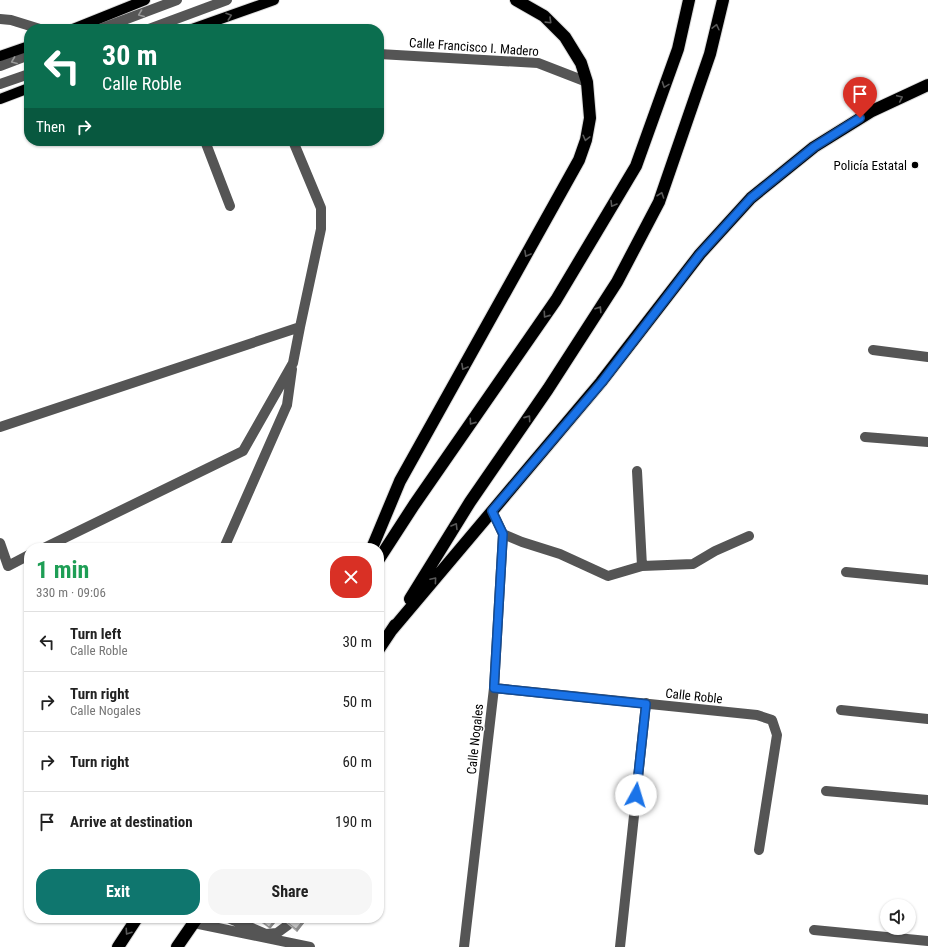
<!DOCTYPE html>
<html lang="en">
<head>
<meta charset="utf-8">
<style>
	:root { --surface:#fff; --page:#f6f6f6; --text:#222; --muted:#767676; --line:#e0e0e0; --accent:#0f766e }
	body { margin:0; font-family:"Roboto Condensed",sans-serif; background:var(--page); color:var(--text); height:100vh; display:flex; flex-direction:column; font-size:15px; white-space:nowrap }
	* { box-sizing:border-box; margin:0 }
	p { font-size:13px; color:var(--muted) }
	.icon { flex:none; width:22px; height:22px; fill:none; stroke:currentColor; stroke-width:2; stroke-linecap:round; stroke-linejoin:round }
	.map { position:relative; flex:1; overflow:hidden }
	.panel { position:absolute; left:24px; top:543px; width:360px; height:380px; display:flex; flex-direction:column; background:var(--surface); border-radius:16px; box-shadow:0 1px 3px #0004 }
	.panel>* { flex:none }
	.top-card { position:absolute; left:24px; top:24px; width:360px; height:122px; border-radius:16px; box-shadow:0 1px 3px #0004; background:#0b6e4f; color:#fff; overflow:hidden }
	.tools { position:absolute; left:880px; top:899px; display:grid; gap:8px }
	.tools a { display:grid; place-items:center; width:36px; height:36px; border-radius:50%; background:var(--surface); box-shadow:0 1px 3px #0004; font-size:20px }
	.pin { position:absolute; display:grid; place-items:center; width:34px; height:34px; color:#fff; margin:-41px -17px; border-radius:50% 50% 50% 0; rotate:-45deg; box-shadow:0 0 4px #0007 }
	.pin .icon { rotate:45deg }
	.me { position:absolute; width:44px; margin:-22px; rotate:6deg; stroke-linejoin:round; filter:drop-shadow(0 0 3px #0008) }
	.turn { display:flex; align-items:center; gap:14px; height:84px; padding:0 12px; font-size:18px }
	.turn .icon { width:52px; height:52px; stroke-width:2.5 }
	.turn b { display:block; font-size:28px; line-height:34px }
	.then { display:flex; align-items:center; height:38px; padding:0 12px; background:#0003; gap:8px; font-size:15px }
	.round { display:grid; place-items:center; flex:none; width:42px; height:42px; border-radius:16px; background:var(--page) }
	.overview { display:flex; align-items:center; justify-content:space-between; height:68px; padding:0 12px }
	h1 { font-size:24px; font-weight:700; line-height:30px; color:#1e9e55 }
	.primary-button { display:flex; gap:8px; margin-top:auto; padding:8px 12px }
	.primary-button a { flex:1; height:46px; border-radius:16px; background:var(--accent); color:#fff; font-size:16px; font-weight:700; line-height:46px; text-align:center }
	.primary-button a+a { background:var(--page); color:var(--text) }
	ul { padding:0; list-style:none }
	li { display:flex; align-items:center; gap:12px; height:60px; padding:0 12px; border-top:1px solid var(--line) }
	li div { flex:1 }
	li b { display:block; font-size:15px }
	li em { font-style:normal }
	.map>svg:first-child { display:block }
</style>
</head>
<body>
<div class="map">
<svg width="928" height="947" viewBox="0 0 928 947">
	<rect width="100%" height="100%" fill="#fff"/>
	<g fill="none" stroke-linecap="round" stroke-linejoin="round">
		<defs>
			<path id="major" d="M73,29L145,0
				M192,29L274,0
				M0,56L29,46
				M0,99L29,88"/>
			<path id="highway" d="M372,548L400,481L579,160L586,140L590,118L587,82L581,63L565,37L544,16L516,0
				M379,559L414,505L556,300L636,166L678,49L689,0
				M410,599L470,502L548,389L617,282L659,202L710,54L723,0
				M391,631L601,382L700,254L751,198L814,147L872,111L928,85
				M379,649L395,625
				M118,947L137,918
				M177,947L197,918"/>
		</defs>
		<use href="#major" stroke="#dbdbdb" stroke-width="12"/>
		<use href="#highway" stroke="#dbdbdb" stroke-width="14"/>
		<path stroke="#555" stroke-width="10" d="M0,19L11,20L40,29
			M100,29L177,0
			M149,29L227,0
			M379,54L538,63L587,82
			M0,66L29,55
			M0,84L29,74
			M205,141L230,206
			M873,350L928,357
			M0,427L300,327L321,229V208L293,141
			M865,437L928,442
			M637,471L642,566
			M503,534L522,542L560,554L608,576L642,566L693,564L715,551L749,536
			M0,543L8,566L29,555
			M44,548L243,451L293,363L300,327
			M224,548L287,405L292,369
			M846,572L928,580
			M494,688L757,715L772,720L777,735L759,850
			M841,710L928,719
			M826,791L928,800
			M228,918L266,934L277,933L288,925
			M194,923L310,947
			M814,930L928,941
			M464,947L494,688L503,534L492,511
			M620,947L646,703"/>
		<use href="#major" stroke="#000" stroke-width="10"/>
		<use href="#highway" stroke="#000" stroke-width="12"/>
	</g>
	<path fill="#a9a9a9" d="M255,918H279L270,929Z
		M280,918H308L297,932Z"/>
	<path fill="#898989" d="M276,918H279L270,929L269,927Z
		M305,918H308L297,932L296,929Z"/>
	<path fill="#c4c4c4" stroke="#898989" d="M258,918H276L269,927Z
		M282,918H305L296,929Z"/>
	<defs><path id="oneway-chevron" d="M-2-3.5L2.5 0L-2 3.5" fill="none" stroke-width="1.6" stroke-linecap="round" stroke-linejoin="round"/></defs>
	<g stroke="#999">
		<use href="#oneway-chevron" transform="translate(141 14) rotate(159)"/>
		<use href="#oneway-chevron" transform="translate(14 61) rotate(159)"/>
	</g>
	<g stroke="#595959">
		<use href="#oneway-chevron" transform="translate(229 16) rotate(-19)"/>
		<use href="#oneway-chevron" transform="translate(549 21) rotate(44)"/>
		<use href="#oneway-chevron" transform="translate(716 27) rotate(-77)"/>
		<use href="#oneway-chevron" transform="translate(665 85) rotate(110)"/>
		<use href="#oneway-chevron" transform="translate(900 98) rotate(-25)"/>
		<use href="#oneway-chevron" transform="translate(586 138) rotate(104)"/>
		<use href="#oneway-chevron" transform="translate(661 195) rotate(-71)"/>
		<use href="#oneway-chevron" transform="translate(613 204) rotate(121)"/>
		<use href="#oneway-chevron" transform="translate(527 254) rotate(119)"/>
		<use href="#oneway-chevron" transform="translate(599 309) rotate(-57)"/>
		<use href="#oneway-chevron" transform="translate(546 315) rotate(125)"/>
		<use href="#oneway-chevron" transform="translate(464 367) rotate(119)"/>
		<use href="#oneway-chevron" transform="translate(528 418) rotate(-55)"/>
		<use href="#oneway-chevron" transform="translate(472 422) rotate(125)"/>
		<use href="#oneway-chevron" transform="translate(455 526) rotate(-59)"/>
		<use href="#oneway-chevron" transform="translate(434 580) rotate(-50)"/>
		<use href="#oneway-chevron" transform="translate(128 932) rotate(124)"/>
	</g>
	<g fill="none" stroke-linecap="round" stroke-linejoin="round">
		<defs>
			<path id="route" d="M636,795L646,704L494,688L503,534L492,511L602,382L700,254L751,198L814,147L860,118"/>
		</defs>
		<use href="#route" stroke="#114b97" stroke-width="10"/>
		<use href="#route" stroke="#1a73e8" stroke-width="7"/>
	</g>
	<circle fill="#000" stroke="#fff" stroke-width="1.5" cx="915" cy="165" r="4"/>
	<g text-anchor="middle" dominant-baseline="central" stroke-width="3" stroke-linejoin="round" paint-order="stroke">
		<g font-size="13" fill="#000" stroke="#fff">
			<text transform="translate(474 47) rotate(4)">Calle Francisco I. Madero</text>
			<text transform="translate(694 696) rotate(6)">Calle Roble</text>
			<text transform="translate(475 739) rotate(-84)">Calle Nogales</text>
		</g>
		<g font-size="13" fill="#000" stroke="#fff" text-anchor="end">
			<text x="907" y="165">Policía Estatal</text>
		</g>
	</g>
</svg>
<div class="tools">
<a><svg class="icon" aria-label="sound" viewBox="0 0 24 24"><path d="M4 9h4l5-4v14l-5-4H4zM17 9q2 3 0 6"/></svg></a>
</div>
<div class="pin" style="left:860px;top:118px;background:#d93025"><svg class="icon" aria-label="arrive" viewBox="0 0 24 24"><path d="M6 21V4h12l-3 4 3 4H6"/></svg></div>
<svg class="me" style="left:636px;top:795px" viewBox="-20 -20 40 40"><circle r="19" fill="#fff"/><path d="M0-13L10 11 0 6-10 11z" fill="#1a73e8"/></svg>
<div class="top-card">
<div class="turn"><svg class="icon" aria-label="left" viewBox="0 0 24 24"><path d="M17 20v-9H6M10 6l-5 5 5 5"/></svg><div><b>30 m</b>Calle Roble</div></div>
<div class="then">Then<svg class="icon" aria-label="right" viewBox="0 0 24 24"><path d="M7 20v-9h11M14 6l5 5-5 5"/></svg></div>
</div>
<section class="panel">
<div class="overview"><div><h1>1 min</h1><p>330 m · 09:06</p></div><a class="round" style="background:#d93025;color:#fff"><svg class="icon" aria-label="close" viewBox="0 0 24 24"><path d="M6 6l12 12M18 6L6 18"/></svg></a></div>
<ul>
<li><svg class="icon" aria-label="left" viewBox="0 0 24 24"><path d="M17 20v-9H6M10 6l-5 5 5 5"/></svg><div><b>Turn left</b><p>Calle Roble</p></div><em>30 m</em></li>
<li><svg class="icon" aria-label="right" viewBox="0 0 24 24"><path d="M7 20v-9h11M14 6l5 5-5 5"/></svg><div><b>Turn right</b><p>Calle Nogales</p></div><em>50 m</em></li>
<li><svg class="icon" aria-label="right" viewBox="0 0 24 24"><path d="M7 20v-9h11M14 6l5 5-5 5"/></svg><div><b>Turn right</b></div><em>60 m</em></li>
<li><svg class="icon" aria-label="arrive" viewBox="0 0 24 24"><path d="M6 21V4h12l-3 4 3 4H6"/></svg><div><b>Arrive at destination</b></div><em>190 m</em></li>
</ul>
<div class="primary-button"><a>Exit</a><a>Share</a></div>
</section>
</div>
</body>
</html>
